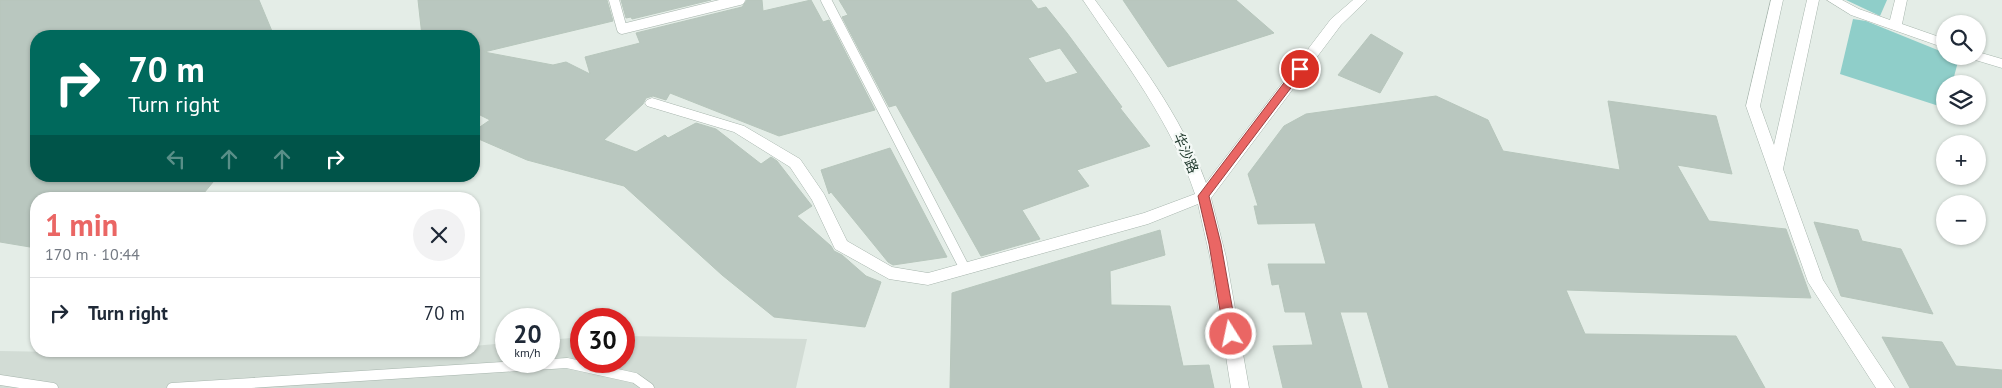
<!DOCTYPE html>
<html lang="en">
<head>
<meta charset="utf-8">
<style>
	:root { --surface:#fff; --page:#f2f2f3; --text:#1f2937; --muted:#747a83; --line:#e0e1e3; --accent:#ea6664 }
	body { margin:0; font-family:"PT Sans","Noto Sans SC",sans-serif; background:var(--page); color:var(--text); height:100vh; display:flex; flex-direction:column; font-size:19px; white-space:nowrap }
	* { box-sizing:border-box; margin:0 }
	p { font-size:16px; color:var(--muted) }
	.icon { flex:none; width:28px; height:28px; fill:none; stroke:currentColor; stroke-width:2; stroke-linecap:round; stroke-linejoin:round }
	.map { position:relative; flex:1; overflow:hidden }
	.side { position:absolute; left:30px; top:192px; width:450px; height:165px; display:flex; flex-direction:column; background:var(--surface); border-radius:20px; box-shadow:0 1px 4px #0004 }
	.side>* { flex:none }
	.banner { position:absolute; left:30px; top:30px; width:450px; height:152px; border-radius:20px; box-shadow:0 1px 4px #0004; background:#00695c; color:#fff; overflow:hidden }
	.fabs { position:absolute; left:1936px; top:15px; display:grid; gap:10px }
	.fabs a { display:grid; place-items:center; width:50px; height:50px; border-radius:50%; background:var(--surface); box-shadow:0 1px 4px #0004; font-size:25px }
	.speed { position:absolute; left:495px; top:308px; display:flex; gap:10px; font-size:25px; font-weight:700; text-align:center }
	.speed>* { display:grid; place-content:center; width:65px; height:65px; border-radius:50%; background:var(--surface); box-shadow:0 1px 4px #0004; line-height:1 }
	.speed small { font-size:12px; font-weight:400 }
	.speed .limit { border:8px solid #d22; background:#fff; color:#111 }
	.pin { position:absolute; display:grid; place-items:center; width:42px; height:42px; color:#fff; margin:-21px; border:2px solid #fff; border-radius:50%; box-shadow:0 1px 5px #0007 }
	.me { position:absolute; width:55px; margin:-28px; rotate:350deg; stroke-linejoin:round; filter:drop-shadow(0 0 4px #0008) }
	.turn { display:flex; align-items:center; gap:18px; height:105px; padding:0 15px; font-size:22px }
	.turn .icon { width:65px; height:65px; stroke-width:2.5 }
	.turn b { display:block; font-size:35px; line-height:42px }
	.lanes { display:flex; align-items:center; height:48px; padding:0 15px; background:#0003; justify-content:center; gap:25px; direction:ltr }
	.lanes .off { opacity:.35 }
	.round { display:grid; place-items:center; flex:none; width:52px; height:52px; border-radius:26px; background:var(--page) }
	.head { display:flex; align-items:center; justify-content:space-between; height:85px; padding:0 15px }
	h1 { font-size:30px; font-weight:600; line-height:38px; color:var(--accent) }
	ul { padding:0; list-style:none }
	li { display:flex; align-items:center; gap:15px; height:70px; padding:0 15px; border-top:1px solid var(--line) }
	li div { flex:1 }
	li b { display:block; font-size:19px }
	li em { font-style:normal }
	.map>svg:first-child { display:block }
</style>
</head>
<body>
<div class="map">
<svg width="2002" height="388" viewBox="0 0 2002 388">
	<rect width="100%" height="100%" fill="#e4ede7"/>
	<path fill="#d2dcd5" d="M624,336L807,339L796,388H0V351L341,357L411,351H474V346L506,343V361H549V340L581,337V361H624Z"/>
	<path fill="#8fcec9" d="M1846,0H1887L1880,16Z
		M1853,19L1866,21L1945,53V56L1959,58L1952,84H1945V108L1840,74Z"/>
	<path fill="#b9c7bf" stroke="#b7c6bc" fill-rule="evenodd" d="M0,0H259L274,36H36V176H218L199,199H36V248L0,242Z
		M418,0H607L613,21L484,52L553,65L566,62L590,74L585,57L640,43L636,33L742,7L747,0H762L763,11L811,0L823,22L829,20L875,110L779,136L670,93L666,100L653,96L646,98L643,104L604,140L636,152L665,135L668,138L696,123L716,129L761,164L771,157L777,161L812,206L797,216L831,246L834,251L842,255L866,276L881,282L865,327L774,317L722,275L624,186L527,160L474,137V131L490,120L474,112V36H422Z
		M621,0H711L632,19L631,17L626,18Z
		M839,0H1031L1038,9L1046,7L1067,33L1122,107L1120,108L1150,146L1077,170L1089,186L1022,210L1040,239L981,256L896,105L889,107L842,17L848,15ZM1060,48L1078,73L1046,83L1028,58Z
		M1123,0H1236L1274,33L1168,67Z
		M1371,34L1403,53L1380,93L1338,75Z
		M1436,96L1488,120L1503,151L1620,170L1608,101L1716,116L1732,174L1677,165L1709,221L1786,229L1811,298L1566,290L1585,334L1736,336L1765,388H1389L1367,312H1340L1362,388H1283L1273,346L1313,345L1305,312H1285L1279,284L1272,285L1268,264H1326L1315,223L1258,224L1254,206H1258L1248,174L1284,126L1306,114Z
		M890,148L947,257L893,265L888,262L831,192L829,194L821,170Z
		M1814,222L1858,230L1862,241L1901,249L1933,314L1841,296Z
		M1160,230L1165,255L1110,271L1111,305L1170,306L1183,366L1209,365L1214,388H950L952,293Z
		M1882,337L1942,342L1956,366L2002,370V388H1910Z"/>
	<g fill="none" stroke-linecap="round" stroke-linejoin="round">
		<defs>
			<path id="lane" d="M614,0L622,29L740,0
				M826,0L965,269
				M0,380L53,388
				M172,388L567,363L635,378L649,388"/>
			<path id="street" d="M1083,0H1095C1137,58 1181,115 1206,183L1331,19L1353,0H1367L1341,25L1211,198L1226,257L1249,388H1231L1210,257L1198,204L1148,224L928,285L889,279L835,249L812,200L790,167L734,132L647,106L645,103L647,100L652,98L744,126L800,159L824,194L847,241L892,267L928,273L1144,213L1195,194C1171,121 1125,63 1083,0Z
				M1771,0H1783L1760,106L1774,145L1807,0H1819L1783,169L1823,280L1895,388H1876L1808,282L1746,106Z
				M1827,0H1842L1859,9L1890,20L1895,0H1907L1902,24L1945,39V48L1851,15Z
				M1978,52L2002,59V68L1972,59L1971,56H1978Z"/>
		</defs>
		<use href="#lane" stroke="#a7b5ad" stroke-width="11"/>
		<use href="#street" stroke="#a7b5ad" stroke-width="1"/>
		<use href="#lane" stroke="#fff" stroke-width="10"/>
		<use href="#street" fill="#fff" fill-rule="evenodd"/>
	</g>
	<path fill="#ea6664" stroke="#984241" d="M1300,66L1305,69L1303,72L1209,196L1221,244L1237,334L1235,338L1231,339L1226,338L1224,334L1209,244L1198,196L1296,67Z"/>
	<g text-anchor="middle" dominant-baseline="central" stroke-width="4.5" stroke-linejoin="round" paint-order="stroke">
		<g font-size="14" fill="#243d31" stroke="#f4f9f6">
			<text transform="translate(1186 153) rotate(67)">华沙路</text>
		</g>
	</g>
</svg>
<div class="fabs">
<a><svg class="icon" aria-label="search" viewBox="0 0 24 24"><circle cx="10" cy="10" r="6"/><path d="M15 15l6 6"/></svg></a>
<a><svg class="icon" aria-label="layers" viewBox="0 0 24 24"><path d="M12 4l9 5-9 5-9-5zM3 14l9 5 9-5"/></svg></a>
<a>+</a>
<a>−</a>
</div>
<div class="speed"><div>20<small>km/h</small></div><div class="limit">30</div></div>
<div class="pin" style="left:1300px;top:69px;background:#d93025"><svg class="icon" aria-label="arrive" viewBox="0 0 24 24"><path d="M6 21V4h12l-3 4 3 4H6"/></svg></div>
<svg class="me" style="left:1231px;top:334px" viewBox="-20 -20 40 40"><circle r="17" fill="#ea6664" stroke="#fff" stroke-width="3"/><path d="M0-11L8 9 0 5-8 9z" fill="#fff"/></svg>
<div class="banner">
<div class="turn"><svg class="icon" aria-label="right" viewBox="0 0 24 24"><path d="M7 20v-9h11M14 6l5 5-5 5"/></svg><div><b>70 m</b>Turn right</div></div>
<div class="lanes"><svg class="icon off" aria-label="left" viewBox="0 0 24 24"><path d="M17 20v-9H6M10 6l-5 5 5 5"/></svg><svg class="icon off" aria-label="ahead" viewBox="0 0 24 24"><path d="M12 20V5M6 11l6-6 6 6"/></svg><svg class="icon off" aria-label="ahead" viewBox="0 0 24 24"><path d="M12 20V5M6 11l6-6 6 6"/></svg><svg class="icon" aria-label="right" viewBox="0 0 24 24"><path d="M7 20v-9h11M14 6l5 5-5 5"/></svg></div>
</div>
<section class="side">
<div class="head"><div><h1>1 min</h1><p>170 m · 10:44</p></div><a class="round"><svg class="icon" aria-label="close" viewBox="0 0 24 24"><path d="M6 6l12 12M18 6L6 18"/></svg></a></div>
<ul>
<li><svg class="icon" aria-label="right" viewBox="0 0 24 24"><path d="M7 20v-9h11M14 6l5 5-5 5"/></svg><div><b>Turn right</b></div><em>70 m</em></li>
</ul>
</section>
</div>
</body>
</html>
